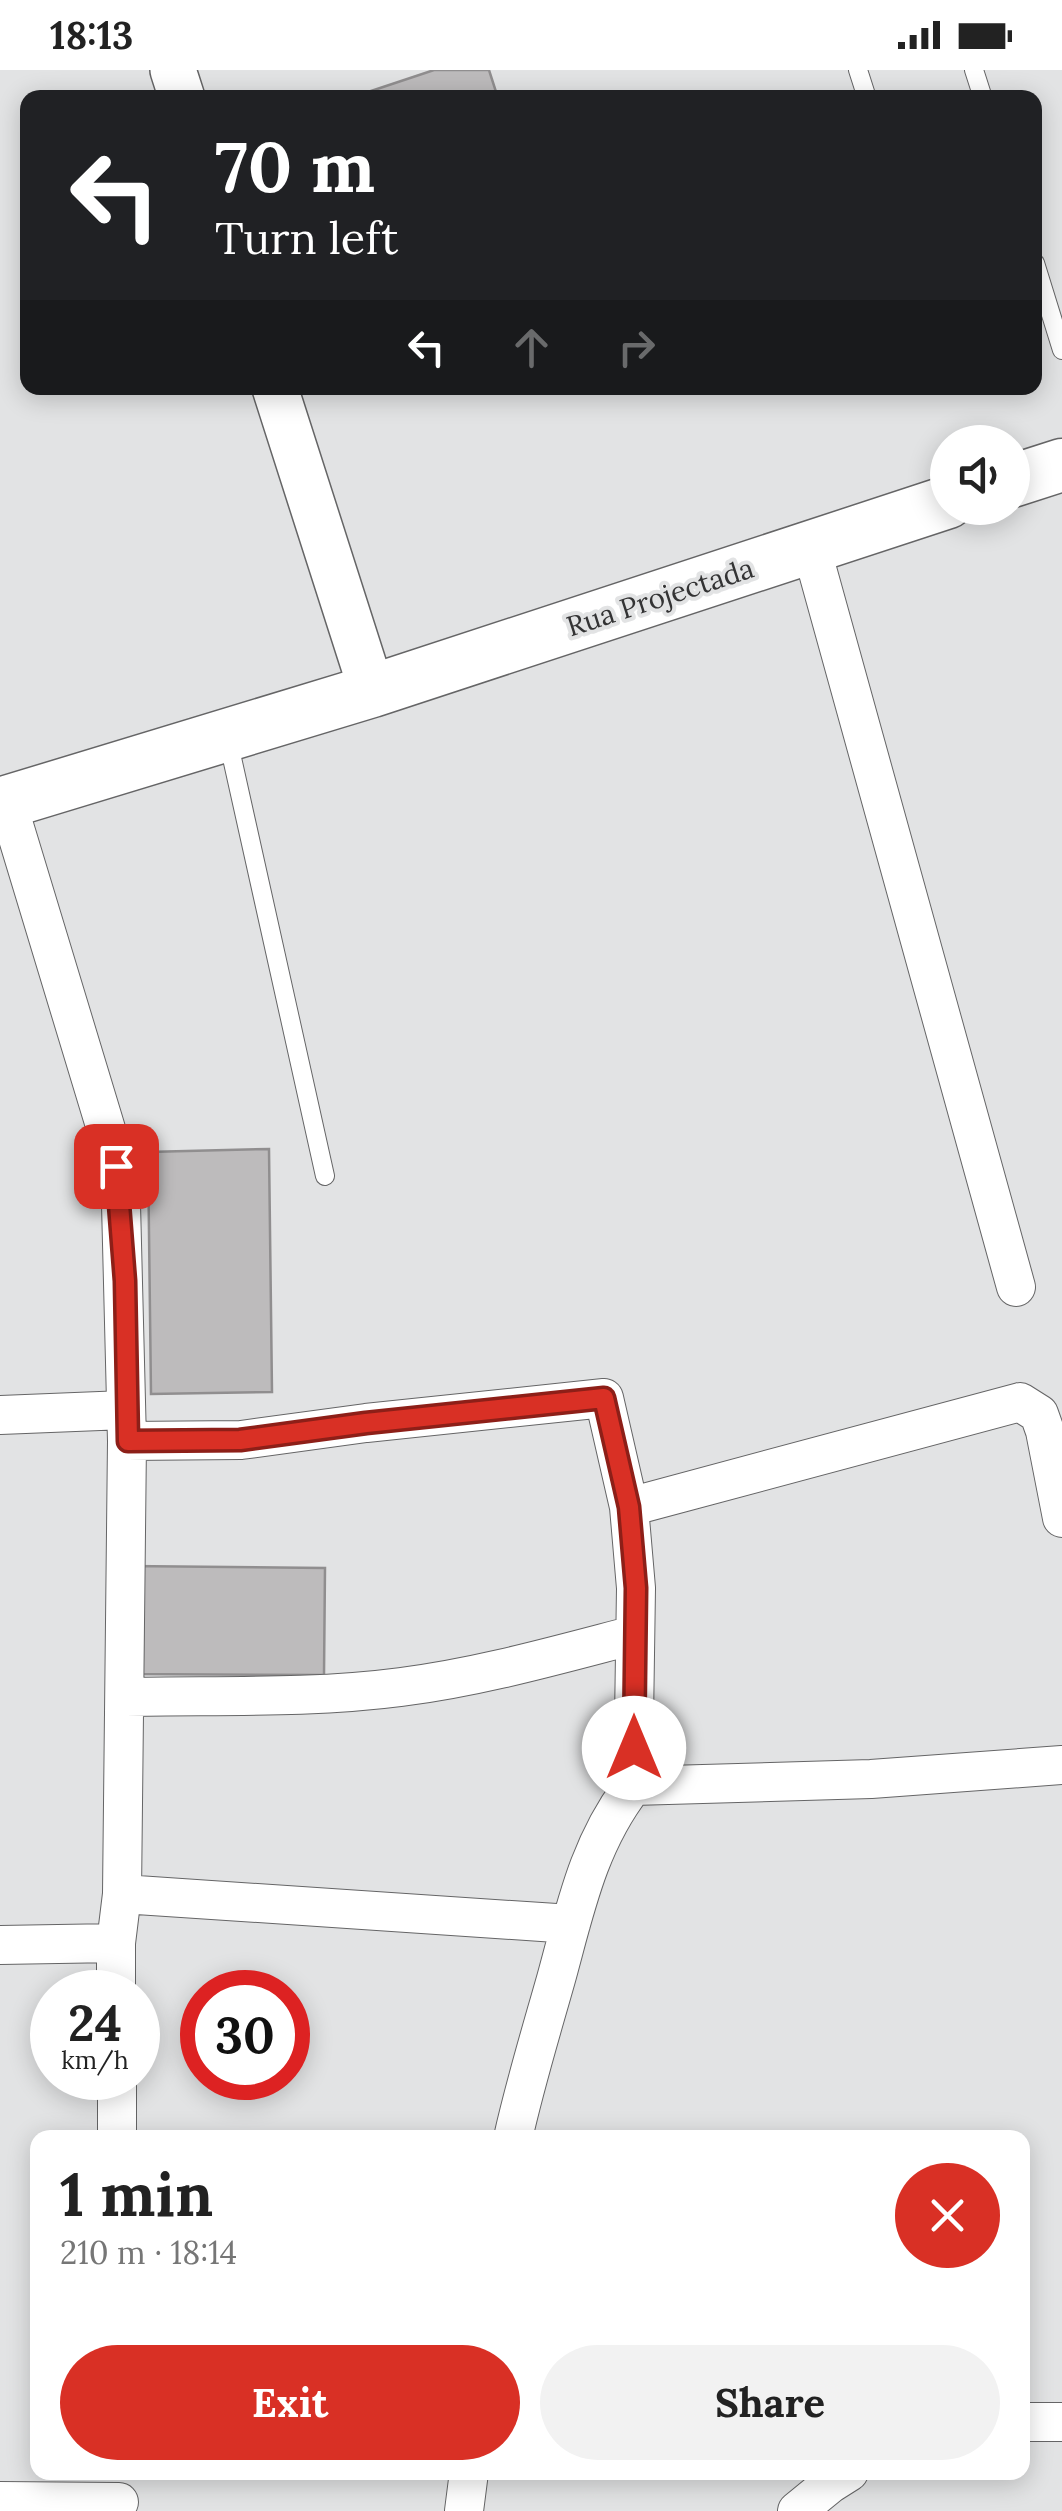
<!DOCTYPE html>
<html lang="en">
<head>
<meta charset="utf-8">
<style>
	:root { --surface:#fff; --page:#f2f2f2; --text:#222; --muted:#767676; --accent:#d93025 }
	body { margin:0; font-family:Lora,serif; background:var(--page); color:var(--text); height:100vh; display:flex; flex-direction:column; font-size:38px; white-space:nowrap }
	* { box-sizing:border-box; margin:0 }
	p { font-size:32px; color:var(--muted) }
	.icon { flex:none; width:55px; height:55px; fill:none; stroke:currentColor; stroke-width:2; stroke-linecap:round; stroke-linejoin:round }
	.map { position:relative; flex:1; overflow:hidden }
	.panel { position:absolute; left:30px; top:2060px; width:1000px; height:350px; display:flex; flex-direction:column; background:var(--surface); border-radius:20px; box-shadow:0 5px 25px #0003 }
	.panel>* { flex:none }
	.hud { position:absolute; left:20px; top:20px; width:1022px; height:305px; border-radius:20px; box-shadow:0 5px 25px #0003; background:#202124; color:#fff; overflow:hidden }
	.buttons { position:absolute; left:930px; top:355px; display:grid; gap:20px }
	.buttons a { display:grid; place-items:center; width:100px; height:100px; border-radius:50%; background:var(--surface); box-shadow:0 5px 25px #0003; font-size:50px }
	.speed { position:absolute; left:30px; top:1900px; display:flex; gap:20px; font-size:50px; font-weight:700; text-align:center }
	.speed>* { display:grid; place-content:center; width:130px; height:130px; border-radius:50%; background:var(--surface); box-shadow:0 5px 25px #0003; line-height:1 }
	.speed small { font-size:25px; font-weight:400 }
	.speed .limit { border:15px solid #d22; background:#fff; color:#111 }
	.pin { position:absolute; display:grid; place-items:center; width:85px; height:85px; color:#fff; margin:-42px; border-radius:20px; box-shadow:0 5px 15px #0006 }
	.me { position:absolute; width:110px; margin:-55px; rotate:0deg; stroke-linejoin:round; filter:drop-shadow(0 0 8px #0008) }
	.turn { display:flex; align-items:center; gap:35px; height:210px; padding:0 30px; font-size:45px }
	.turn .icon { width:130px; height:130px; stroke-width:2.5 }
	.turn b { display:block; font-size:70px; line-height:85px }
	.lanes { display:flex; align-items:center; height:95px; padding:0 30px; background:#0003; justify-content:center; gap:50px; direction:ltr }
	.lanes .off { opacity:.35 }
	.round { display:grid; place-items:center; flex:none; width:105px; height:105px; border-radius:52px; background:var(--page) }
	.overview { display:flex; align-items:center; justify-content:space-between; height:170px; padding:0 30px }
	h1 { font-size:60px; font-weight:700; line-height:75px }
	.primary-button { display:flex; gap:20px; margin-top:auto; padding:20px 30px }
	.primary-button a { flex:1; height:115px; border-radius:60px; background:var(--accent); color:#fff; font-size:40px; font-weight:700; line-height:115px; text-align:center }
	.primary-button a+a { background:var(--page); color:var(--text) }
	.status { display:flex; justify-content:space-between; align-items:center; height:70px; padding:0 50px; background:var(--surface); direction:ltr }
	.status svg { height:28px; fill:currentColor }
	.map>svg:first-child { display:block }
</style>
</head>
<body>
<div class="status"><b>18:13</b><svg viewBox="0 0 49 12"><path d="M0 12V9h3v3zM5 12V6h3v6zM10 12V3h3v9zM15 12V0h3v12zM26 1h20v11H26zM47 4h2v5h-2z"/></svg></div>
<div class="map">
<svg width="1062" height="2441" viewBox="0 0 1062 2441">
	<rect width="100%" height="100%" fill="#e2e3e4"/>
	<path fill="#bdbbbc" stroke="#908e8f" stroke-width="2.5" d="M434,0H489L498,28H350Z
		M269,1079L272,1322L151,1324L148,1082Z
		M128,1496L325,1498L324,1605L126,1604Z"/>
	<g fill="none" stroke-linecap="round" stroke-linejoin="round">
		<defs>
			<path id="service" d="M858,0L867,28
				M974,0L983,28
				M1035,193L1062,280
				M228,670L325,1106"/>
			<path id="minor" d="M811,477L1016,1217
				M7,732L106,1059L121,1134L127,1371L122,1824L116,1873V1922
				M0,1345L125,1340
				M127,1371L241,1370L366,1353L604,1328L629,1437L636,1518L633,1716C588,1774 575,1840 556,1909C541,1962 525,2014 513,2068
				M629,1437L1020,1332L1039,1344L1045,1361L1062,1448
				M125,1627C216,1625 310,1629 401,1617C480,1607 557,1585 634,1565
				M633,1716L871,1709L1062,1695
				M122,1824L571,1854
				M0,1875L116,1873
				M117,2008V2068
				M1022,2352H1062
				M0,2431L119,2432
				M464,2441L469,2402
				M797,2441L830,2414L849,2402"/>
			<path id="tertiary" d="M173,0L182,28
				M275,318L372,621"/>
			<path id="secondary" d="M1012,411L1062,395
				M0,734L372,621L948,432"/>
		</defs>
		<use href="#service" stroke="#656566" stroke-width="20"/>
		<use href="#minor" stroke="#656566" stroke-width="40"/>
		<use href="#tertiary" stroke="#656566" stroke-width="48"/>
		<use href="#secondary" stroke="#656566" stroke-width="55"/>
		<use href="#service" stroke="#fff" stroke-width="18"/>
		<use href="#minor" stroke="#fff" stroke-width="38"/>
		<use href="#tertiary" stroke="#fff" stroke-width="45"/>
		<use href="#secondary" stroke="#fff" stroke-width="52"/>
	</g>
	<g fill="none" stroke-linecap="round" stroke-linejoin="round">
		<defs>
			<path id="route" d="M116,1096L125,1211L128,1371L240,1370L366,1353L604,1328L629,1437L636,1518L634,1678"/>
		</defs>
		<use href="#route" stroke="#8d1f18" stroke-width="25"/>
		<use href="#route" stroke="#d93025" stroke-width="18"/>
	</g>
	<g text-anchor="middle" dominant-baseline="central" stroke-width="8" stroke-linejoin="round" paint-order="stroke">
		<g font-size="28" fill="#333334" stroke="#e2e3e4">
			<text transform="translate(660 527) rotate(-18)">Rua Projectada</text>
		</g>
	</g>
</svg>
<div class="buttons">
<a><svg class="icon" aria-label="sound" viewBox="0 0 24 24"><path d="M4 9h4l5-4v14l-5-4H4zM17 9q2 3 0 6"/></svg></a>
</div>
<div class="speed"><div>24<small>km/h</small></div><div class="limit">30</div></div>
<div class="pin" style="left:116px;top:1096px;background:#d93025"><svg class="icon" aria-label="arrive" viewBox="0 0 24 24"><path d="M6 21V4h12l-3 4 3 4H6"/></svg></div>
<svg class="me" style="left:634px;top:1678px" viewBox="-20 -20 40 40"><circle r="19" fill="#fff"/><path d="M0-13L10 11 0 6-10 11z" fill="#d93025"/></svg>
<div class="hud">
<div class="turn"><svg class="icon" aria-label="left" viewBox="0 0 24 24"><path d="M17 20v-9H6M10 6l-5 5 5 5"/></svg><div><b>70 m</b>Turn left</div></div>
<div class="lanes"><svg class="icon" aria-label="left" viewBox="0 0 24 24"><path d="M17 20v-9H6M10 6l-5 5 5 5"/></svg><svg class="icon off" aria-label="ahead" viewBox="0 0 24 24"><path d="M12 20V5M6 11l6-6 6 6"/></svg><svg class="icon off" aria-label="right" viewBox="0 0 24 24"><path d="M7 20v-9h11M14 6l5 5-5 5"/></svg></div>
</div>
<section class="panel">
<div class="overview"><div><h1>1 min</h1><p>210 m · 18:14</p></div><a class="round" style="background:#d93025;color:#fff"><svg class="icon" aria-label="close" viewBox="0 0 24 24"><path d="M6 6l12 12M18 6L6 18"/></svg></a></div>
<div class="primary-button"><a>Exit</a><a>Share</a></div>
</section>
</div>
</body>
</html>
